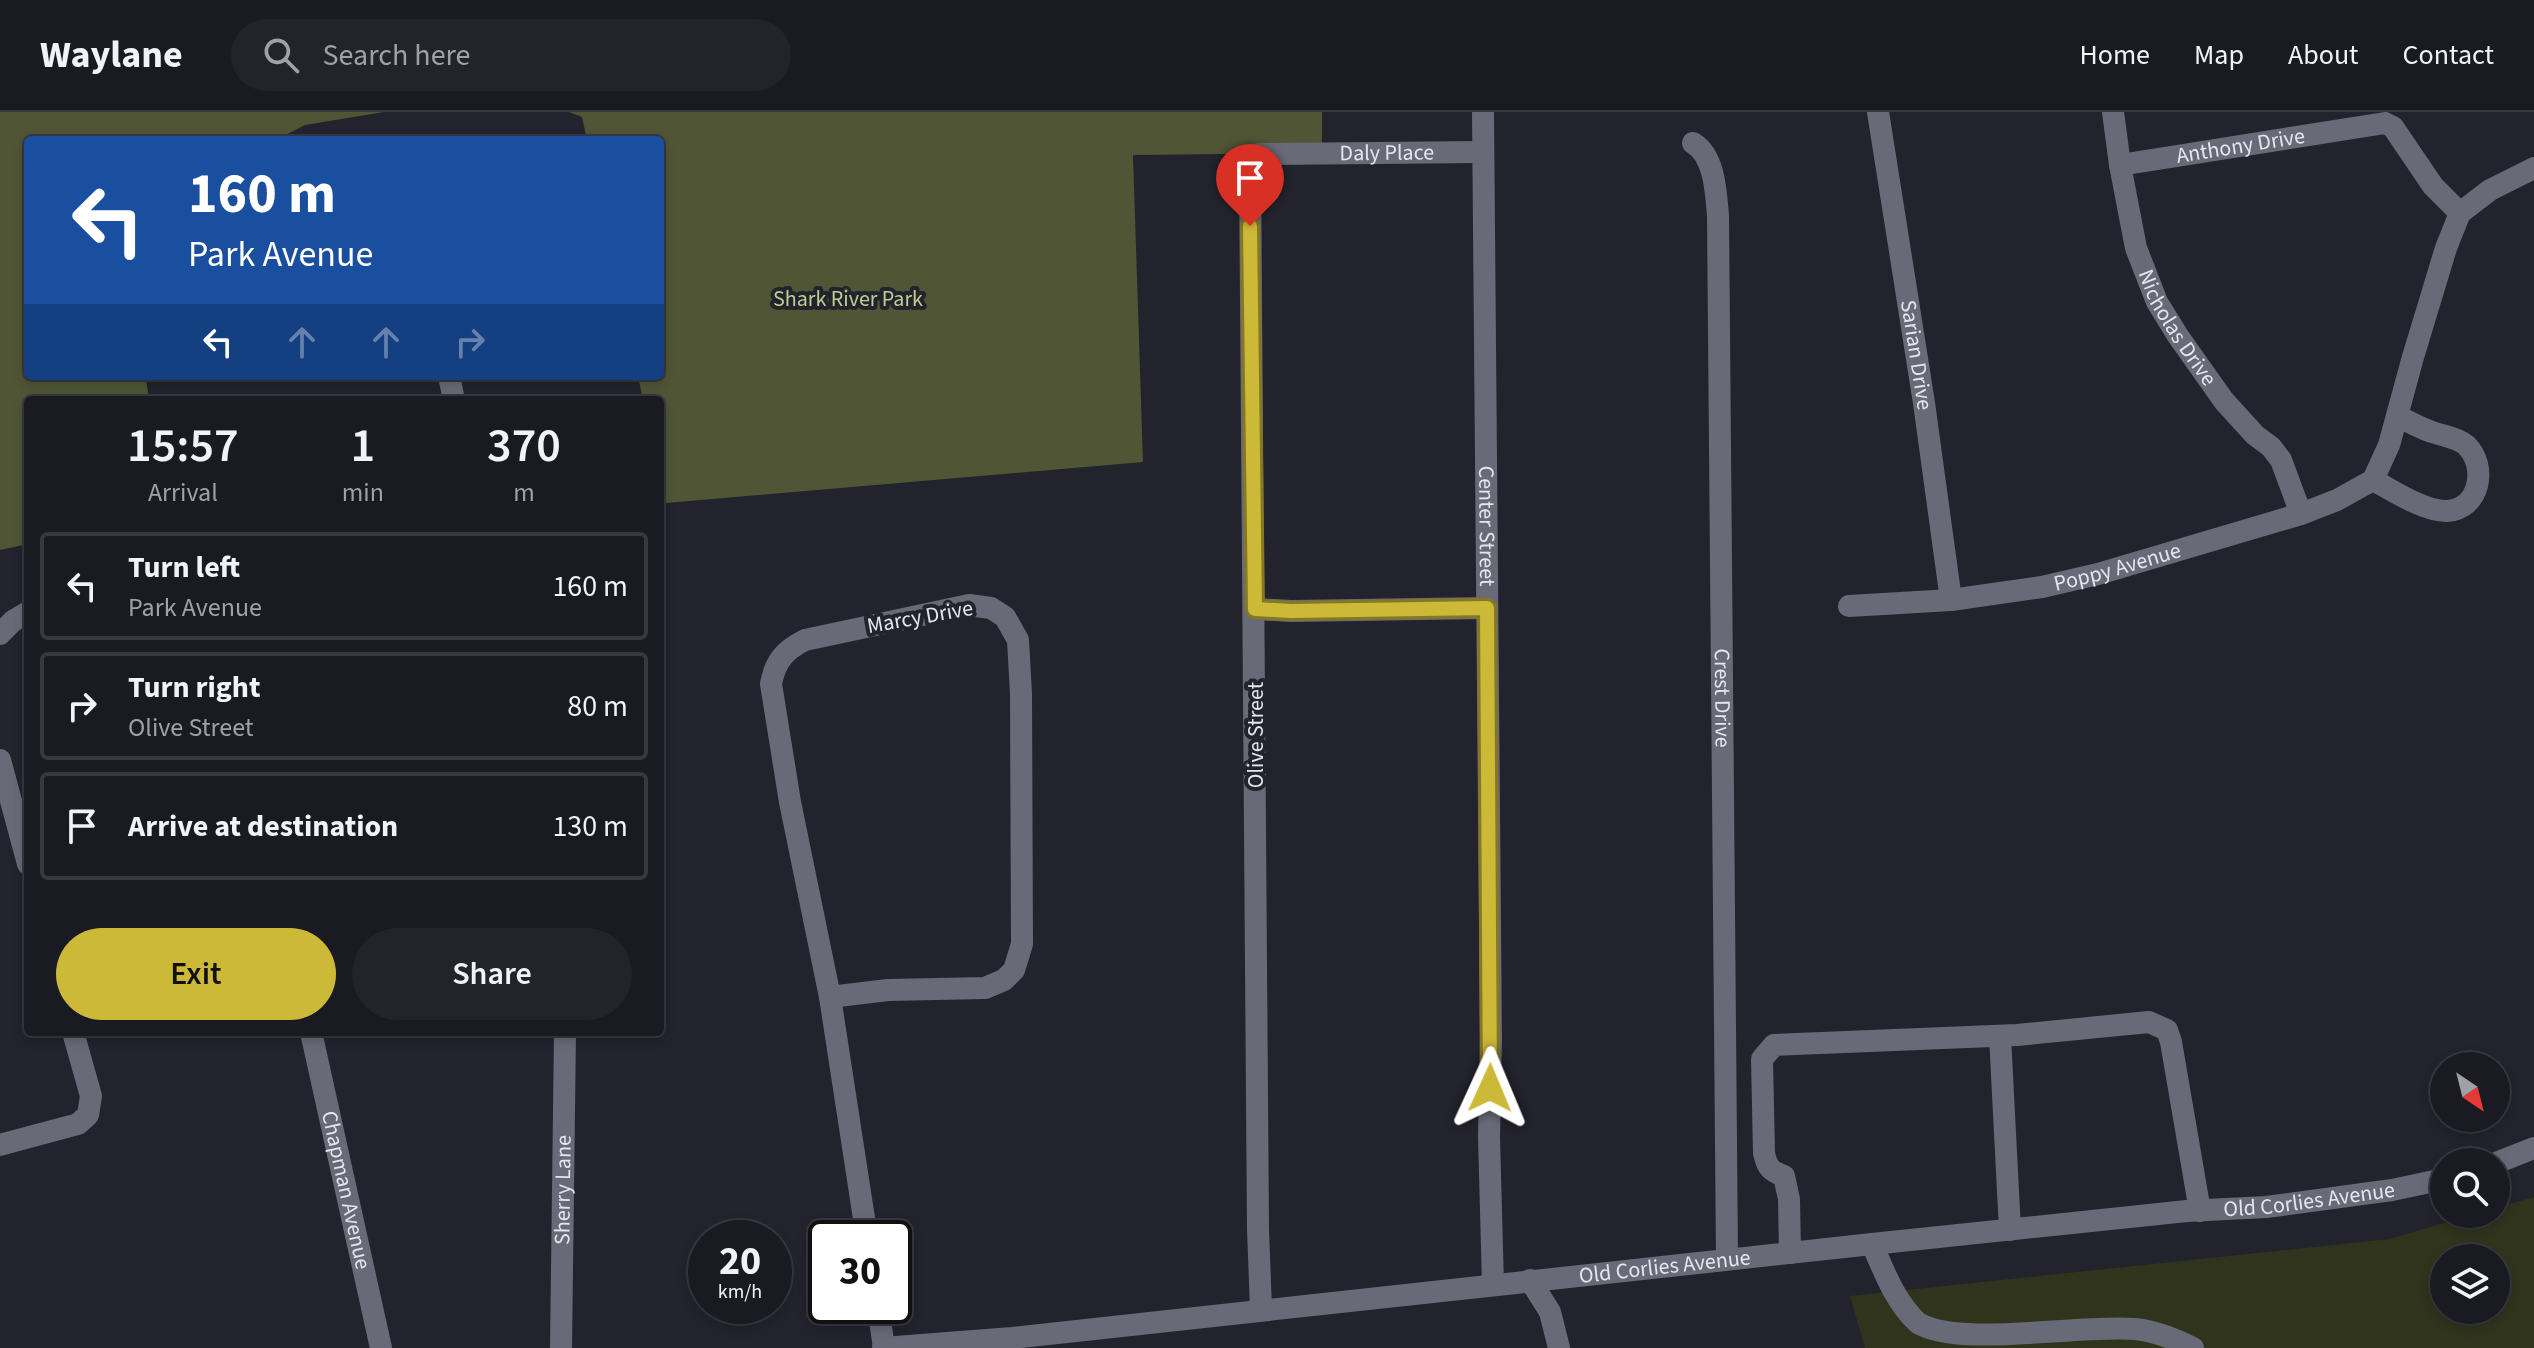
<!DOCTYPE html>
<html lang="en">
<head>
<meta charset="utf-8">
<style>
	:root { --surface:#1a1a22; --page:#23232a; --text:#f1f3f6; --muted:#9fa1a5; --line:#383840; --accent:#cdb938 }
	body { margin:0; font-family:"Source Sans 3",sans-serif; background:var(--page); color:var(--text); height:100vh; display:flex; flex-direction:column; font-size:30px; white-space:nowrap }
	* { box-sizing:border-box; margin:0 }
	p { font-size:26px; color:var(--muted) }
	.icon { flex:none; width:44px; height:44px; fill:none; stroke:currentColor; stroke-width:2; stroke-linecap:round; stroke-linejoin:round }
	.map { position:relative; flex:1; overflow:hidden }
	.details { position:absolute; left:24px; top:284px; width:640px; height:640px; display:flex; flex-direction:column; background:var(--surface); border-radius:8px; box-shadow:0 4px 12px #0003,0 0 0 2px var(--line) }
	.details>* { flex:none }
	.hud { position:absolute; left:24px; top:24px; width:640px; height:244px; border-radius:8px; box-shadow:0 4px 12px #0003,0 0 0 2px var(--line); background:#1a4fa0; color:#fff; overflow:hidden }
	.needle { width:52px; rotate:145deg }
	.tools { position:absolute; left:2430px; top:940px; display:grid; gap:16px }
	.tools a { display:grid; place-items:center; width:80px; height:80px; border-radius:50%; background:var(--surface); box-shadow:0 4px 12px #0003,0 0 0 2px var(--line); font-size:40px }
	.speed { position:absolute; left:688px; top:1108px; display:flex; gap:16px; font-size:40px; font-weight:700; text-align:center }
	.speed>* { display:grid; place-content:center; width:104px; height:104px; border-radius:50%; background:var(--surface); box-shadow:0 4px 12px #0003,0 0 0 2px var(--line); line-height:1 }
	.speed small { font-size:20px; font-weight:400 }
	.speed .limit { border:4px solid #111; border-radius:12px; background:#fff; color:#111 }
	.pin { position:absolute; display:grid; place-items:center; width:68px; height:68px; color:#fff; margin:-82px -34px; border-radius:50% 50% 50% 0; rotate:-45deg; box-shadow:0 0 8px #0007 }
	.pin .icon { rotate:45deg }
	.me { position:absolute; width:88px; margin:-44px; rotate:1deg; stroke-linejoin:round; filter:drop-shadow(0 0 6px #0008) }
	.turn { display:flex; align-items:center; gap:28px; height:168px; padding:0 32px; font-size:36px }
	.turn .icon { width:104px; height:104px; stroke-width:2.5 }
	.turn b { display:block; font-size:56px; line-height:68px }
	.lanes { display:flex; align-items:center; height:76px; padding:0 32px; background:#0003; justify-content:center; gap:40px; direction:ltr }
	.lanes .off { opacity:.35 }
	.eta { display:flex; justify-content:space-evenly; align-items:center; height:136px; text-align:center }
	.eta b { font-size:48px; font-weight:600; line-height:56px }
	.action { display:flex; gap:16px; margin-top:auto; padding:16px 32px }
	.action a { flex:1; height:92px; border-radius:48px; background:var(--accent); color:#111; font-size:32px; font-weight:600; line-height:92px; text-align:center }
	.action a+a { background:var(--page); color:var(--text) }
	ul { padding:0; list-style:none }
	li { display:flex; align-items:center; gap:24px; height:108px; margin:0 16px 12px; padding:0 16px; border:4px solid var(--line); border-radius:8px }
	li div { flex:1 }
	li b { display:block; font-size:30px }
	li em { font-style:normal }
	header { display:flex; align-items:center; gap:48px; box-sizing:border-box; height:112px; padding:0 40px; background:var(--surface); border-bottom:2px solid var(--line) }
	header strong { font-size:38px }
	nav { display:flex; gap:44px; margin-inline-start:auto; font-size:28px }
	.search { width:560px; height:72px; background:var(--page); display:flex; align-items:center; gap:20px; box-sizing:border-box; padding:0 28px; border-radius:44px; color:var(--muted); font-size:30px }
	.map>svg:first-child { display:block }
</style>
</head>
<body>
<header>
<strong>Waylane</strong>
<div class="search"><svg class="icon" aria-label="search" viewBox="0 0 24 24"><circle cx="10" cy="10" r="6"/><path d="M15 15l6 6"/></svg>Search here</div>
<nav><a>Home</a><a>Map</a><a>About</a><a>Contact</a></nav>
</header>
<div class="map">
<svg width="2534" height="1236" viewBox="0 0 2534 1236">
	<rect width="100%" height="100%" fill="#22232d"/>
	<path fill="#30341d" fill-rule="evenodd" d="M2534,1085V1236H1865L1850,1184L2390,1127L2475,1102H2496V1096ZM2444,1146H2496V1198H2444Z"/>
	<path fill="#4f5535" d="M0,0H384L305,13L276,28H28V264H168L146,267L149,288H28V432L0,438Z
		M569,0H1322V41L1133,43L1143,350L666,391L660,364V288H643L638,264H660V28H587L582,5Z"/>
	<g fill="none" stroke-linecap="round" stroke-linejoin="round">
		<g stroke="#696a77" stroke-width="22">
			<path id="s1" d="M1483,0L1491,927L1489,1025L1493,1173"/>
			<path id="s2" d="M1878,0L1924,291L1951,488"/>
			<path id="s3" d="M2113,0L2120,53L2136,136L2157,190L2178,224L2224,289L2255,323L2271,335L2281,348L2301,402"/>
			<path id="s4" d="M1693,31C1715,44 1716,81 1718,104L1727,1147"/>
			<path id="s5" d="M2120,53L2385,11L2393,15L2433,74L2460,101"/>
			<path d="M449,264L454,288"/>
			<path d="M2373,368C2392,378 2425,400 2447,399C2480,397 2488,354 2466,333C2456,325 2443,324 2432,320C2420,316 2409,310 2398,304"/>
			<path d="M969,493L991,496L1005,505L1018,528L1021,582L1022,832L1014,858L1004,868L985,876L888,878L830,885L790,690L771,572C775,549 785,538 805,528Z"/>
			<path id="s6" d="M1849,494L1951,488L2042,475L2098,462L2301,402L2337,388L2373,368L2389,333L2413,245L2446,136L2460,101L2490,78L2534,56"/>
			<path d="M1255,497L1291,499L1487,496"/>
			<path d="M0,522L13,509L28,500"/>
			<path d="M0,648L28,752"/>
			<path d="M830,885L867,1126"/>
			<path id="s7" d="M311,920L381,1236"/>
			<path d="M2000,924L2010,1118"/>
			<path d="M0,1033L78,1012L88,1003L91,984L73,920"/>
			<path d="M2496,1051L2534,1036"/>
			<path d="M1872,1132C1884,1159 1895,1190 1918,1211C1960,1236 2079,1212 2135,1217C2156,1219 2175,1227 2193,1236"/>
			<path d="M1790,1141L1789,1087L1784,1064C1770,1059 1767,1055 1764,1041L1762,947L1774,933L2017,923L2149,910L2167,918L2171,930L2200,1099"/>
			<path d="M1530,1168L1550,1200L1559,1236"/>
			<path d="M878,1194L884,1236"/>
			<path id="s8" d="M1261,1198L1258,1117L1250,55L1251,48L1259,42L1483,40"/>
			<path id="s9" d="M561,1236L565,920"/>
			<path id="s10" d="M883,1236L1012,1226L1872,1132L2187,1099L2266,1095L2392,1078L2444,1067"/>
		</g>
	</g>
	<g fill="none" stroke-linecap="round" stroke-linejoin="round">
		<defs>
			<path id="route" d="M1250,114L1255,497L1291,499L1487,496L1490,976"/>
		</defs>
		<use href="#route" stroke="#857824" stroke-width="20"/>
		<use href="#route" stroke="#cdb938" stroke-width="14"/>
	</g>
	<g text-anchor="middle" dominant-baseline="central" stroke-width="8" stroke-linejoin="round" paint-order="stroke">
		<g font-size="22" fill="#e5e6ed" stroke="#22232d">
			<text stroke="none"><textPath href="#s5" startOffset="122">Anthony Drive</textPath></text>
			<text stroke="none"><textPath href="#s8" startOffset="1288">Daly Place</textPath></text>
			<text stroke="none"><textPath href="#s3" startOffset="228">Nicholas Drive</textPath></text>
			<text stroke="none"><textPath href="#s2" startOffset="246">Sarian Drive</textPath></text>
			<text stroke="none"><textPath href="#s1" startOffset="414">Center Street</textPath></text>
			<text stroke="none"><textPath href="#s6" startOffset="272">Poppy Avenue</textPath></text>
			<text transform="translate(920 505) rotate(-10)">Marcy Drive</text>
			<text stroke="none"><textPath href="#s4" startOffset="562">Crest Drive</textPath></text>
			<text transform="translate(1256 623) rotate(-90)">Olive Street</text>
			<text stroke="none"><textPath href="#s7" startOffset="162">Chapman Avenue</textPath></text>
			<text stroke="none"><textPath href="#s9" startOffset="158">Sherry Lane</textPath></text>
			<text stroke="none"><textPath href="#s10" startOffset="1434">Old Corlies Avenue</textPath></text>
			<text stroke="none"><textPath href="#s10" startOffset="786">Old Corlies Avenue</textPath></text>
		</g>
		<g font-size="22" fill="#c0cc90" stroke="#22232d">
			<text x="848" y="187">Shark River Park</text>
		</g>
	</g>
</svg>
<div class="tools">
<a><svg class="needle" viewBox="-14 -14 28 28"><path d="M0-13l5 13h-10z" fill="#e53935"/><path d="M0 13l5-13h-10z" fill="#9fa1a5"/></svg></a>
<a><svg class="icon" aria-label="search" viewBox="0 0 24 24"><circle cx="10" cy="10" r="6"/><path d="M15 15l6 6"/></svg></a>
<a><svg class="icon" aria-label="layers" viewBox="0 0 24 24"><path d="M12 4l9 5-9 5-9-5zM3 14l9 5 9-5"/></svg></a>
</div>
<div class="speed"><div>20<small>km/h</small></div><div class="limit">30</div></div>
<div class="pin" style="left:1250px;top:114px;background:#d93025"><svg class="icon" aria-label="arrive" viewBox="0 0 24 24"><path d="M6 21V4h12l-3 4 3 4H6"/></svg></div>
<svg class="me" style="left:1490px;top:976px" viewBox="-20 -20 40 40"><path d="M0-17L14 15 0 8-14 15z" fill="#cdb938" stroke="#fff" stroke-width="4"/></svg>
<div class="hud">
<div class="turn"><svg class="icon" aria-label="left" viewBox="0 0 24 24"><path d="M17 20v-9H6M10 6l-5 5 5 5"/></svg><div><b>160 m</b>Park Avenue</div></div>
<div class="lanes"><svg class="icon" aria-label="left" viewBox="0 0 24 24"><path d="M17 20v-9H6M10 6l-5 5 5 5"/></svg><svg class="icon off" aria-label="ahead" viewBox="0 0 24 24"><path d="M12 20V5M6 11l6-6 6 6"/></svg><svg class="icon off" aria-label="ahead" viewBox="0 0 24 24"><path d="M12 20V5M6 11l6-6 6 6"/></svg><svg class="icon off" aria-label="right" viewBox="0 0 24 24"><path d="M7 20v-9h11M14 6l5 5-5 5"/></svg></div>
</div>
<section class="details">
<div class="eta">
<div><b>15:57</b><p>Arrival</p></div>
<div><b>1</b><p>min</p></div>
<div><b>370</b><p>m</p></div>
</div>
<ul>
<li><svg class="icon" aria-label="left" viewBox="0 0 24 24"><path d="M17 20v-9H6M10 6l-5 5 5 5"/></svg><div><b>Turn left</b><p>Park Avenue</p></div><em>160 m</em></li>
<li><svg class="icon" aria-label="right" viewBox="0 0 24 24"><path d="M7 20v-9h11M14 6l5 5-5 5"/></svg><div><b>Turn right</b><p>Olive Street</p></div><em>80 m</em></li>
<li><svg class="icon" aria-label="arrive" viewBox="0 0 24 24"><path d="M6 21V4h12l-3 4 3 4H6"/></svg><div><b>Arrive at destination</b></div><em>130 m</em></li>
</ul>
<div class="action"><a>Exit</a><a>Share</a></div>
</section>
</div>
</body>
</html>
